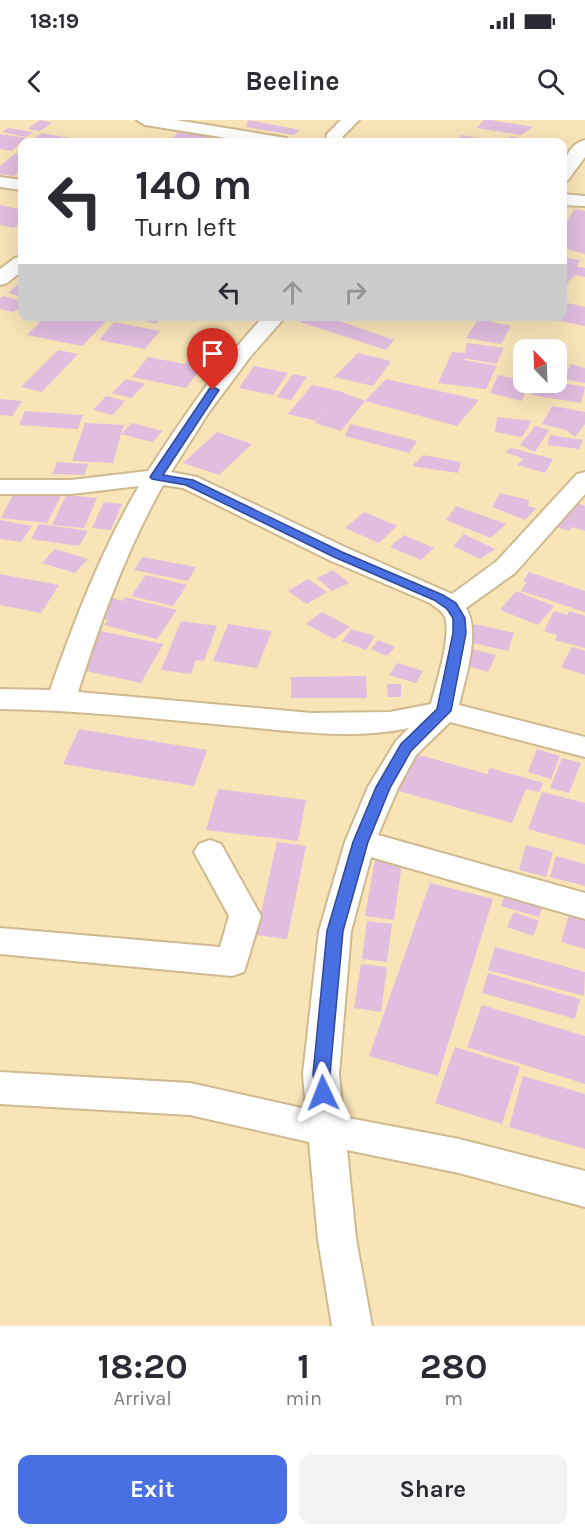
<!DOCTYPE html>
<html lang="en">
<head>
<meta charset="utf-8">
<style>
	:root { --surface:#fff; --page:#f2f2f3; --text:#2b2b33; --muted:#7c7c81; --accent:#4970e3 }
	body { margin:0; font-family:Karla,sans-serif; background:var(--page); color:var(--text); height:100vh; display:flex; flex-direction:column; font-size:22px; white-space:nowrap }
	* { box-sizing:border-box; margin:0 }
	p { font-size:20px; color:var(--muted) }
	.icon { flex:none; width:33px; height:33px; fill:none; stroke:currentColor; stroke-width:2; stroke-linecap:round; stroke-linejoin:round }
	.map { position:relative; height:1206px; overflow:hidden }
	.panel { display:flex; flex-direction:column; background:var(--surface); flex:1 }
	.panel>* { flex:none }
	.guide { position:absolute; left:18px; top:18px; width:549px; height:183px; border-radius:12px; box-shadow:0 6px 24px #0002; background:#fff; color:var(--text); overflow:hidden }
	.needle { width:39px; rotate:337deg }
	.controls { position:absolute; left:513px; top:219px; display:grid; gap:12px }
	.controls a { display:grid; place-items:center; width:54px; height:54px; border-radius:12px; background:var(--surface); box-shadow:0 6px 24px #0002; font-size:30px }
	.pin { position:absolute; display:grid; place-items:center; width:51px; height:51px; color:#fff; margin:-62px -26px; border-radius:50% 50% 50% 0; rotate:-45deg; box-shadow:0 0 6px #0007 }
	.pin .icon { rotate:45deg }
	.me { position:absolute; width:66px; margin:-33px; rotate:358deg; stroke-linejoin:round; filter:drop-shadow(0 0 4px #0008) }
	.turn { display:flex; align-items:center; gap:21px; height:126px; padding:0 18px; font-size:27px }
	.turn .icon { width:78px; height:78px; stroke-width:2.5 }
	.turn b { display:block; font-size:42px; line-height:51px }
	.lanes { display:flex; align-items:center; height:57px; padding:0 18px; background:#0003; justify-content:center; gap:30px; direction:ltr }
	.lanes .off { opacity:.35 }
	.eta { display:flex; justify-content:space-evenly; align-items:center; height:102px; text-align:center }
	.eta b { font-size:36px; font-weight:700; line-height:42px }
	.primary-button { display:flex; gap:12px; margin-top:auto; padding:12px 18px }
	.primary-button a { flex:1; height:69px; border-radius:12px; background:var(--accent); color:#fff; font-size:24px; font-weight:700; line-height:69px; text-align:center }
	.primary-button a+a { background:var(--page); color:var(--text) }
	.status { display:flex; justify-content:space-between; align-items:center; height:42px; padding:0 30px; background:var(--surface); direction:ltr }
	.status svg { height:16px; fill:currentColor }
	header { display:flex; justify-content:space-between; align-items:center; height:78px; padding:0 18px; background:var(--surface); font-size:27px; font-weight:700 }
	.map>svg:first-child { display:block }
</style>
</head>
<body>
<div class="status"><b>18:19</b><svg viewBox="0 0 49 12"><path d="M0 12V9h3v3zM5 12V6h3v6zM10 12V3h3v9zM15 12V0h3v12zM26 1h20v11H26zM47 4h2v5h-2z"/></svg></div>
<header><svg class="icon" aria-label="back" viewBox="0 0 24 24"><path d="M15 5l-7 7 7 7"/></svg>Beeline<svg class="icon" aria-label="search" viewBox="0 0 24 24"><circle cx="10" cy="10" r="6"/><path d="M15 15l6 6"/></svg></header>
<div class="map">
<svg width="585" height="1206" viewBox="0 0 585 1206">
	<rect width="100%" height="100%" fill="#f8e4b7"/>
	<path fill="#e1bde0" d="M40,0L52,3L40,11L28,9Z
		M248,0L290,8L300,10L294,15L246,7Z
		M484,0H491L533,7L521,15L477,8Z
		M8,8L33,12L26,17L2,12Z
		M179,11L249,21L248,22H169Z
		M42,13L86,21V22H29Z
		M0,14L26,18L12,31L0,29Z
		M462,15L494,21L456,22Z
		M511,16L530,20L527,22H506Z
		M16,33L22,34V49L14,56L0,54V46Z
		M0,85L22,90V101L14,108L0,105Z
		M574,89L585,91V134L562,128V111Z
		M562,137L580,140L577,147L585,148V157L575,155L567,163L562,162Z
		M22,161V177L8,173Z
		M3,176L22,181V185L14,192L0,189V178Z
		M563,182L585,187V206L555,200L556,196H562Z
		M46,196H91L107,200L82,226L27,215Z
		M126,196H163L156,204Z
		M308,196H325L394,220L386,230L300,202Z
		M478,199L511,206L501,224L466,218Z
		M114,202L160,211L145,229L99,220Z
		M467,223L504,228L496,244L465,238L464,240L497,246L486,269L438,263L452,232L465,233Z
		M58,230L78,234L42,272L21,267Z
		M358,233L391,241L373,266L334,257Z
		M148,237L185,244L189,239L206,242L186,268L132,257Z
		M570,244L585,248V263L565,259Z
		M254,246L288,253L273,275L239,268Z
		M293,254L307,257L291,280L277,277Z
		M498,255L530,262L522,281L490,273Z
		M126,259L145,264L131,278L112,273Z
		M386,259L479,280L457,306L365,281Z
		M536,262H556L585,267L581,283L531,275Z
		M312,265L339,271L365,281L341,311L315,303L332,284L316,301L288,294Z
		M106,276L125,281L113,295L93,290Z
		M0,279L22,281L12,296L0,295Z
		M552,286L585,292V304L575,317L566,310L542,304Z
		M25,291L83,295L78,309L19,305Z
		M497,297L532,301L522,317L495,312Z
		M85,303L124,305L121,314L132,303L163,311L152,322L121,314L113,343L72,341Z
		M350,304L417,321L409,333L345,316Z
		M535,306L549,310L535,332L520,325Z
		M217,312L252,324L219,355L183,343Z
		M550,315L583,320L579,329L547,325Z
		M511,328L553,339L545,353L517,345L524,339L505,332Z
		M423,335L461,342L458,353L412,346Z
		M57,342L88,344L84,355L52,354Z
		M15,371L61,376L47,403L1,398Z
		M500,373L529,380L528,386L536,388L525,400L492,387Z
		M66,375L97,378L84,408L52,405Z
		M570,381L585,386V411L572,407L569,411L552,406Z
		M104,382L122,384L111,410L92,408Z
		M456,386L506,404L491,418L446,400Z
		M364,392L397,406L379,423L345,408Z
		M0,400L32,406L21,422L0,419Z
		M39,404L88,411L79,426L31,419Z
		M464,414L495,429L480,439L453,426Z
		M404,415L434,428L421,440L390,427Z
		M55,429L88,439L75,453L42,443Z
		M142,437L196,447L188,461L134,450Z
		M333,450L349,463L332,471L317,458Z
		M529,452L585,471V492L521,471L527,462L523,461Z
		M0,454L59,465L41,493L0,485Z
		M146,455L187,465L173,486L131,476Z
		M308,459L327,472L307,484L288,471Z
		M516,471L554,486L538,505L500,490Z
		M125,477L177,490L157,519L104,505L108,500L99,498L113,478L123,481Z
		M554,491L567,495L569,491L585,496V528L555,520L557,515L544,511Z
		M322,492L350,507L334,519L306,504Z
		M181,501L217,506L204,541L196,540L191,554L161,550Z
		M228,504L272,511L257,548L213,541Z
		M474,504L514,513L508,531L468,522Z
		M351,509L375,516L366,530L342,521Z
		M100,511L163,524L141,563L77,549Z
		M378,520L395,527L387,536L371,529Z
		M572,527L585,531V555L561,547Z
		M472,529L496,535L488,552L464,545Z
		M397,543L423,551L416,563L389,555Z
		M366,556L367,578H291V557Z
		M387,564H401V577H388Z
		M79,609L207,630L194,666L63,644Z
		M537,629L560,636L551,659L528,652Z
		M416,634L487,654L490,648L543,663L539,672L526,669L512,703L399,671Z
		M562,638L581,643L569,673L550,668Z
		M218,669L306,680L298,721L206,710Z
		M542,672L585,683V725L528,709Z
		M277,722L306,726L287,819L256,815Z
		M526,725L553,732L546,757L519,750Z
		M556,736L585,744V766L550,757Z
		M375,739L402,743L394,800L365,796Z
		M430,763L493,779L438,956L369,936Z
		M506,771L544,781L539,797L501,786Z
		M570,791L585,795V829L561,822Z
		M514,792L539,801L533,816L507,807Z
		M367,801L392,804L387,842L362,839Z
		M495,827L585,852L584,876L488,850Z
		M361,844L387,847L381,892L354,888Z
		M488,853L580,879L575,899L482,873Z
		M482,885L585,916V964L467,927Z
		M455,927L520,947L502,1004L435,983Z
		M523,956L585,974V1029L509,1007Z"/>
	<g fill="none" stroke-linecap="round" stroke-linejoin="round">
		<defs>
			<path id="minor" d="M137,0H176L280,17L286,18L289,22H252L145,5Z
				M341,0H359L343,16L342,22H326L327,14Z
				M585,20V37L568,60L562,61C562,46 567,24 585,20Z
				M0,57L22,60V70L0,67Z
				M562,74L585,76V86L562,85Z
				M22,136V151L7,163L0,165V149L15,138Z
				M264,196H286L250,237L209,292L171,352L197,357L347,428L452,474L497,441L577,354L585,352V374L515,453L466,488C481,513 465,558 459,585L585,617V637L450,602L416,635L398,668L378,715L585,773V799L371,737L351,811L339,954L343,997L459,1019L585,1051V1087L459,1053L347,1030L356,1119L372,1206H332L318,1119L309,1022L190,995L0,984V952L190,963L306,989L303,954L319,811L345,722L368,667L396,621L409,608C353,620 293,611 236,606C157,599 79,590 0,589V569L50,570C75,499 101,431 139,366L71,374H0V360H71L148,351C184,296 219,244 264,196ZM163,365L183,368L329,440L430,483C435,487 441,490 444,495C453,512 436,564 431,584L390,592L311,593L78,572C101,500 126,431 163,365Z
				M210,720L221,724L261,796L244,852L232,856L0,834V808L220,827L229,796L194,732L199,724Z"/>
		</defs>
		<use href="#minor" stroke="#ceba8e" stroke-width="4"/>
		<use href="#minor" fill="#fff" fill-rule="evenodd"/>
	</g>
	<path fill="#4970e3" stroke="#2f4994" stroke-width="1.5" d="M213,267L219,270L163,355L193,360L342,432L443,475L456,483L465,498L466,513L451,591L411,631L390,668L368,722L343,811L330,954L332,973L329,978L323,980L317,978L313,954L327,811L353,722L376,667L401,624L437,589L453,513V498L447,489L434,480L334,437L186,365L152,359L150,357L210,268Z"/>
</svg>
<div class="controls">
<a><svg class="needle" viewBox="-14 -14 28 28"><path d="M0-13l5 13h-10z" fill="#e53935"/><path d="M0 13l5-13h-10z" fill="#7c7c81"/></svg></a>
</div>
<div class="pin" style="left:213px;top:270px;background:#d93025"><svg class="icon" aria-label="arrive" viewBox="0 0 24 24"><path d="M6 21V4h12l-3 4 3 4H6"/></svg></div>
<svg class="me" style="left:323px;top:973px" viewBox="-20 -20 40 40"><path d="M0-17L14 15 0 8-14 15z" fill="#4970e3" stroke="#fff" stroke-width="4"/></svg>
<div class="guide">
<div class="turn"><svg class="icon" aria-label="left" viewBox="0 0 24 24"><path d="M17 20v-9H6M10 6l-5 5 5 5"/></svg><div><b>140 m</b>Turn left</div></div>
<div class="lanes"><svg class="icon" aria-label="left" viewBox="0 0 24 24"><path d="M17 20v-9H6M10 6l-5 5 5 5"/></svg><svg class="icon off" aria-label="ahead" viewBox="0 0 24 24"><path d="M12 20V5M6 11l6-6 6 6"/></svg><svg class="icon off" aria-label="right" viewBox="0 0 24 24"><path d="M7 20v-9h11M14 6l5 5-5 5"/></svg></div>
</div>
</div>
<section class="panel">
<div class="eta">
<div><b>18:20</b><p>Arrival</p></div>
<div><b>1</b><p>min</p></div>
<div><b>280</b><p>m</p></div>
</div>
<div class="primary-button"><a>Exit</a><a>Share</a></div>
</section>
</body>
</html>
